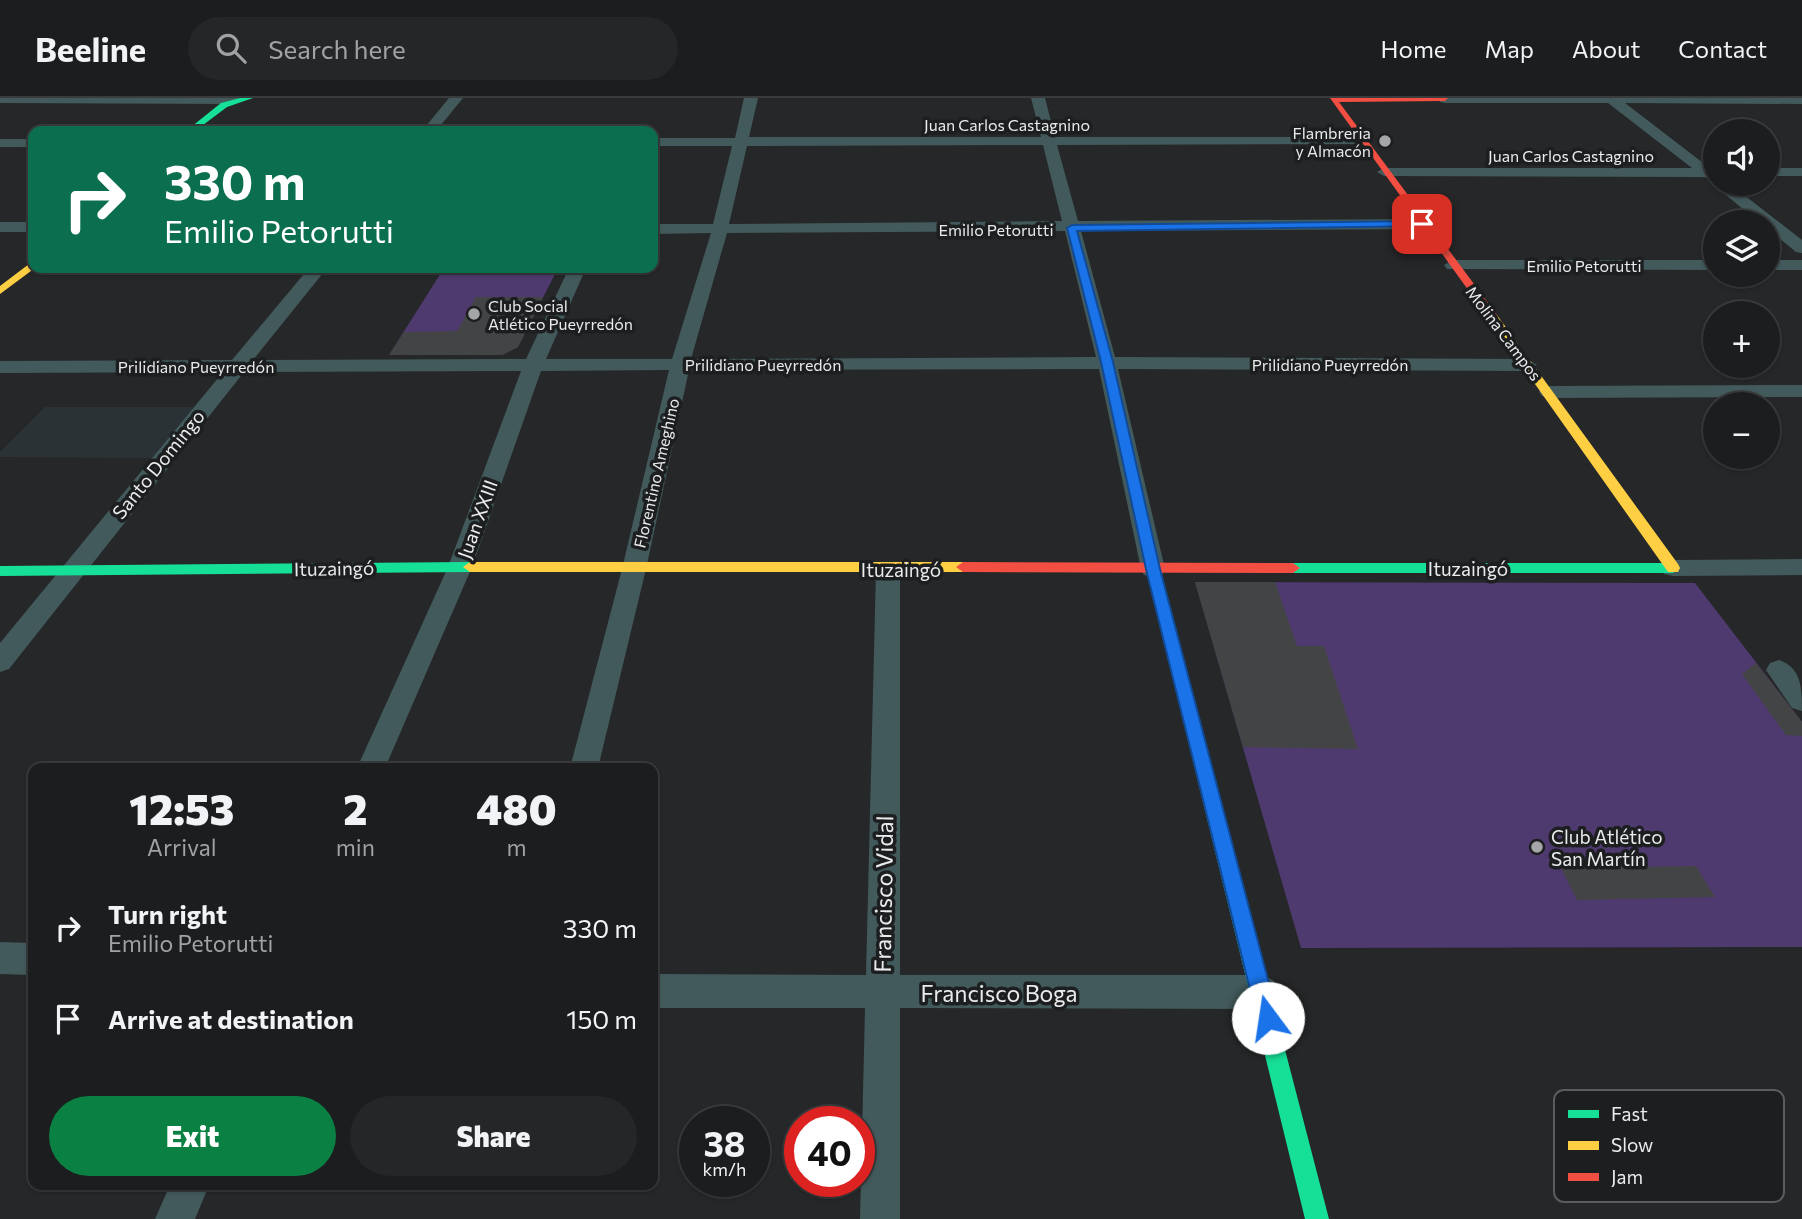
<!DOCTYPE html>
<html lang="en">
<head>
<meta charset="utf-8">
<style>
	:root { --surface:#1c1d1e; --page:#252627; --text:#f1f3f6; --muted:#a0a2a4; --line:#3a3b3c; --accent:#0b8043 }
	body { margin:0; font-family:Commissioner,sans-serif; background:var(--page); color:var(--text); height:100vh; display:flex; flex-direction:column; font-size:26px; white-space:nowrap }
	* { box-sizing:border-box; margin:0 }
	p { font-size:23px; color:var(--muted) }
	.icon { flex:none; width:38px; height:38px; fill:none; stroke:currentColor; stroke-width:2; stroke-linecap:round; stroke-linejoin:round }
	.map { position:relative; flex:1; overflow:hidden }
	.drawer { position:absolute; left:28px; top:665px; width:630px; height:427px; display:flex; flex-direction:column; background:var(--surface); border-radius:14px; box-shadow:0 2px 5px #0004,0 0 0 2px var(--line) }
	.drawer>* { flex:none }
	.guide { position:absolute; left:28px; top:28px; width:630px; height:147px; border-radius:14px; box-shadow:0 2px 5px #0004,0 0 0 2px var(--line); background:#0b6e4f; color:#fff; overflow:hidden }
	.controls { position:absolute; left:1703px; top:21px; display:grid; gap:14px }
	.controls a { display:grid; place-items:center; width:77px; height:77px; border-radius:50%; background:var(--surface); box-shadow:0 2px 5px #0004,0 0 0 2px var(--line); font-size:35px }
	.speed { position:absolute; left:679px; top:1008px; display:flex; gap:14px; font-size:35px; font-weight:700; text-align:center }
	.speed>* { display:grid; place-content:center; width:91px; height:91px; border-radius:50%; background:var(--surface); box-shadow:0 2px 5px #0004,0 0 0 2px var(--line); line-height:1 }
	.speed small { font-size:18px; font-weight:400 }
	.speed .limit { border:10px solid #d22; background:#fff; color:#111 }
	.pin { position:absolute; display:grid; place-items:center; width:60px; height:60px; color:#fff; margin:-30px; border-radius:14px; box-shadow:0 4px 10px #0006 }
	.me { position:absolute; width:77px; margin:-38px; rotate:346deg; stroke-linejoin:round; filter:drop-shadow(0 0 5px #0008) }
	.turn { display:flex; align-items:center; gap:24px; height:147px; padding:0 21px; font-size:32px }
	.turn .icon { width:91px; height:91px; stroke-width:2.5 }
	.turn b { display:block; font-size:49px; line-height:60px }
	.eta { display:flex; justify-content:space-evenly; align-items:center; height:119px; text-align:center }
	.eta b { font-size:42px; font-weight:800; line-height:49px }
	.cta { display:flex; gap:14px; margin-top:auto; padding:14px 21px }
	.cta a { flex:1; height:80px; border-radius:42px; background:var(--accent); color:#fff; font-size:28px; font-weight:800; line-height:80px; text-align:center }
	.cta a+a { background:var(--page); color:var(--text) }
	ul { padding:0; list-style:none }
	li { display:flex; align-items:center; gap:21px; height:91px; padding:0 21px }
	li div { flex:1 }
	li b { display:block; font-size:26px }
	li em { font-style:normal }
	header { display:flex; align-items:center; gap:42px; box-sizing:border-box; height:98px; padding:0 35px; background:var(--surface); border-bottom:2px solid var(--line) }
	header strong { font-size:33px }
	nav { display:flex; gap:38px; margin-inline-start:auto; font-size:24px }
	.search { width:490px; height:63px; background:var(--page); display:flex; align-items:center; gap:18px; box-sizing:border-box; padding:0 24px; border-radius:38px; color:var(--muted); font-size:26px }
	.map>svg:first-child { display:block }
</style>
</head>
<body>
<header>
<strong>Beeline</strong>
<div class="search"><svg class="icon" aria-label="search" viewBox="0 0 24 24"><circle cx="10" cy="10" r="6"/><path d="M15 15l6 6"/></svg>Search here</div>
<nav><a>Home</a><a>Map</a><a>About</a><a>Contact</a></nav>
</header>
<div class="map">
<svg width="1802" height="1121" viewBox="0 0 1802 1121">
	<rect width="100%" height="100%" fill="#262728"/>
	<path fill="#2b3236" d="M45,309H195L153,360L0,359V354Z"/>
	<path fill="#4f3a6f" d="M444,170H558L518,249L502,257H389Z
		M1195,484L1695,485L1802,624V849L1301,850Z"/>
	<path fill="#434445" d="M476,199H543L518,249L502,257H389L404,234L457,233Z
		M1195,484H1275L1297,548H1324L1358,651L1243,649Z
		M1756,565L1802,624V638L1786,637L1742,576Z
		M1696,768L1715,799L1577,802L1561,770Z"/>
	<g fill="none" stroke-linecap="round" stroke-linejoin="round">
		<path fill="#425a5c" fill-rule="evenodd" d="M0,0H238L240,2L233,6L0,5Z
			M449,0H463L436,33H422Z
			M744,0H758L749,39H1041L1031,0H1045L1055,39H1366L1368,42L1361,46L1057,47L1078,123L1422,121L1430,126L1422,131L1081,133L1115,259L1527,261L1537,267L1527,273L1118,271L1165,471L1162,477L1153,479L1144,477L1141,471L1099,271L689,272L646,471L598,670H570L622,471L669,272L541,273L472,469L385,670H357L448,469L521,273L244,274L9,571L0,574V545L223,274L0,275V263L232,262L309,170H327L253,262L526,261L569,170H586L546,261H672L711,135L653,136V126H713L732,48H653V40H735ZM1043,47L1062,123L729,126L747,48ZM1065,133L1096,259L691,261L727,135Z
			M1802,0V6L1625,5L1711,71H1715V81L1703,79L1384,78L1377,74L1384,70H1692L1608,5H1445L1440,4L1439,0Z
			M0,41H33V49H0Z
			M1768,70H1802V78H1768Z
			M1715,84L1730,86L1802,142V155L1796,154L1768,131V124H1759L1716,89Z
			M0,124H33V134H0Z
			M1453,162H1715V172L1447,171L1444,167Z
			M1768,162H1802V172H1768Z
			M1802,287V299L1549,300L1542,298L1539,294L1542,290L1549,288Z
			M1802,461V477L1673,478L1664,476L1661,470L1664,464L1673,462Z
			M888,464L897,466L900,472V877H1261L1273,882L1278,894L1273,906L1261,911L900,910V1121H860L865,910H653V876L866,877L876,472L879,466Z
			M1779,562C1802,570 1802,591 1802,613L1792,610L1766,572L1770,565Z
			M0,844L33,845V877L0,876Z
			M170,1087H209L195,1121H155Z"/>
		<path fill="#16e098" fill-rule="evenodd" d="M240,0H253L227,9L195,33H186L221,5Z
			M470,464L477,469L470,474L0,478V468Z
			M1293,465H1673L1680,470L1673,475H1293L1286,470Z
			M1153,466L1160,471L1329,1121H1305L1146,471Z"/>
		<path fill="#ffcf43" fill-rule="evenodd" d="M33,163L35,170L0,196V188Z
			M1489,217H1497L1678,466L1680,470L1678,474H1668L1489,221Z
			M470,464H963L970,469L963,474H470L463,469Z"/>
		<path fill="#f24e42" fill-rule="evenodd" d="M1330,0H1448L1445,3L1339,4L1497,217V221H1489Z
			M963,464L1293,465L1300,470L1293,475L963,474L956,469Z"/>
	</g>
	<path fill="#1a73e8" stroke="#114b97" stroke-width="2" d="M1422,123L1427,126L1426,128L1077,133L1113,264L1160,471L1278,920L1275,927L1268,930L1260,927L1257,920L1146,471L1101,264L1067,130L1072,127Z"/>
	<g fill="#a5a6a7" stroke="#1c1e20" stroke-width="2.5">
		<circle cx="1385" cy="43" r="7"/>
		<circle cx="474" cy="216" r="7"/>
		<circle cx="1537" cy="749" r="7"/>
	</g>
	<g text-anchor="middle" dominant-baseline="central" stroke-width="7" stroke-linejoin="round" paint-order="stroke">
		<g font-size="16" fill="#eaebec" stroke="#1c1e20">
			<text x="1007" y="26">Juan Carlos Castagnino</text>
			<text x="1571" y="57">Juan Carlos Castagnino</text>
			<text x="996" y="131">Emilio Petorutti</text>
			<text x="1584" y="167">Emilio Petorutti</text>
			<text transform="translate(1504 235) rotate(53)">Molina Campos</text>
			<text x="763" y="266">Prilidiano Pueyrredón</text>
			<text x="1330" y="266">Prilidiano Pueyrredón</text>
			<text x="196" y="268">Prilidiano Pueyrredón</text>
			<text transform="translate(656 375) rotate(-77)">Florentino Ameghino</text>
		</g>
		<g font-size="16" fill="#eaebec" stroke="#1c1e20" text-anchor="end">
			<text x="1371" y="34">Flambreria<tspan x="1371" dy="18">y Almacón</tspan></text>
			<text x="488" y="207" text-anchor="start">Club Social<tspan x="488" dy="18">Atlético Pueyrredón</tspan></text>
		</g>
		<g font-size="19" fill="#eaebec" stroke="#1c1e20">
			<text transform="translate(158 366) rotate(-51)">Santo Domingo</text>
			<text transform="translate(477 421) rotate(-70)">Juan XXIII</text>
			<text transform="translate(334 470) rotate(-1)">Ituzaingó</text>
			<text x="1468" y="470">Ituzaingó</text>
			<text x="901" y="471">Ituzaingó</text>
		</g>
		<g font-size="19" fill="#eaebec" stroke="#1c1e20" text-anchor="start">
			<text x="1551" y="738">Club Atlético<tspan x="1551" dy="22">San Martín</tspan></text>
		</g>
		<g font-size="23" fill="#eaebec" stroke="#1c1e20">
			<text transform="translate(883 796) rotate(-89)">Francisco Vidal</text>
			<text x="999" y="895">Francisco Boga</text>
		</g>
	</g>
	<rect x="1554" y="992" width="230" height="112" rx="10" fill="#1c1e20" stroke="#5a5c5d" stroke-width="2"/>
	<rect x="1568" y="1012" width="31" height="8" fill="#16e098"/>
	<rect x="1568" y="1043" width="31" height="9" fill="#ffcf43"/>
	<rect x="1568" y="1075" width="31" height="8" fill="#f24e42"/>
	<g font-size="19" fill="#eaebec">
		<text x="1611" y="1023">Fast</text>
		<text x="1611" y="1054">Slow</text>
		<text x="1611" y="1086">Jam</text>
	</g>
</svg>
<div class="controls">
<a><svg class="icon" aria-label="sound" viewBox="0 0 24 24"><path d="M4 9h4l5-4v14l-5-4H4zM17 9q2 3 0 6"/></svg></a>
<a><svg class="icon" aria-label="layers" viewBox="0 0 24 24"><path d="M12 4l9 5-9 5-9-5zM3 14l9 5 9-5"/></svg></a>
<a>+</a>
<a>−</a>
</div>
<div class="speed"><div>38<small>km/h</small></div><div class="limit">40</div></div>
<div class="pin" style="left:1422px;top:126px;background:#d93025"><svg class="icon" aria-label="arrive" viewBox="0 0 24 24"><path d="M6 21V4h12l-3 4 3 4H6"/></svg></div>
<svg class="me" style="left:1268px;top:920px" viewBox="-20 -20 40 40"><circle r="19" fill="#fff"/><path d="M0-13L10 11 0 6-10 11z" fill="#1a73e8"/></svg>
<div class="guide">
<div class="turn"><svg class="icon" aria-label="right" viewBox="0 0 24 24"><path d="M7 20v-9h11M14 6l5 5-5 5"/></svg><div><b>330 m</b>Emilio Petorutti</div></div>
</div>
<section class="drawer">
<div class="eta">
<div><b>12:53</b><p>Arrival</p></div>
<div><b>2</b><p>min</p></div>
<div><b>480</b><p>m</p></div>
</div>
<ul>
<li><svg class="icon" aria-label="right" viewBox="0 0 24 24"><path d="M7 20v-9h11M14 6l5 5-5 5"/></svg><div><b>Turn right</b><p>Emilio Petorutti</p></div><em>330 m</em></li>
<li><svg class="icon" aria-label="arrive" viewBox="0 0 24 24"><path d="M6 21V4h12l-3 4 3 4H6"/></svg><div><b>Arrive at destination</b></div><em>150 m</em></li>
</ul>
<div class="cta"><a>Exit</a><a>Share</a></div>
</section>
</div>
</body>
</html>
